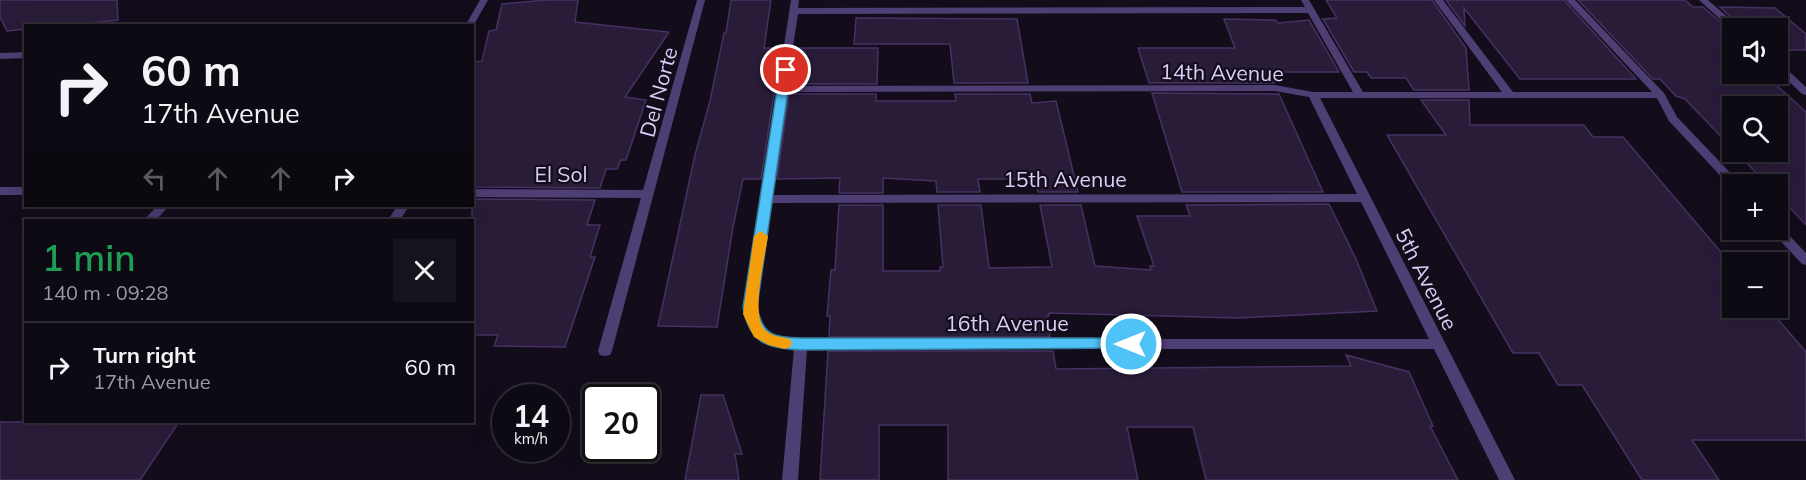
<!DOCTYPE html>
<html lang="en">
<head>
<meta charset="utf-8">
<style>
	:root { --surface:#0e0a14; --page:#17131d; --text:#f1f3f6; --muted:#9b9aa0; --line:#2e2b34 }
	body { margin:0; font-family:Mulish,sans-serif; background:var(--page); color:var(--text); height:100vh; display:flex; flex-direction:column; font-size:22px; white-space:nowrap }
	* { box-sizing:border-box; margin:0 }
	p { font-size:20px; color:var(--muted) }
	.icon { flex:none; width:33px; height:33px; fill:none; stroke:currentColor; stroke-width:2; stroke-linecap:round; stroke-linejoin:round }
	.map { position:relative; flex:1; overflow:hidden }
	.sheet { position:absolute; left:24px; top:219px; width:450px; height:204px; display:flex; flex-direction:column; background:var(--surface); border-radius:0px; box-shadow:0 6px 24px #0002,0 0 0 2px var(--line) }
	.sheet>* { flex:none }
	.hud { position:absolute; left:24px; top:24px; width:450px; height:183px; border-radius:0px; box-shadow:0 6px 24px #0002,0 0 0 2px var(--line); background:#0e0a14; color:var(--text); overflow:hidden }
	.fabs { position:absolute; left:1722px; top:18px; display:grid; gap:12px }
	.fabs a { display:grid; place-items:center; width:66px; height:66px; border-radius:0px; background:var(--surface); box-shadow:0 6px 24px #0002,0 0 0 2px var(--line); font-size:30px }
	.speed { position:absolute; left:492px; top:384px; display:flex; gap:12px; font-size:30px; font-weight:700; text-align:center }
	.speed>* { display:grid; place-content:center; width:78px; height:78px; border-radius:50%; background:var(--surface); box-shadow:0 6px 24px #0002,0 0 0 2px var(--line); line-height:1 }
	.speed small { font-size:15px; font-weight:400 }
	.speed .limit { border:3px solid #111; border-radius:9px; background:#fff; color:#111 }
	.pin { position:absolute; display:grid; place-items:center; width:51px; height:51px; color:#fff; margin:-26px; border:3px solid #fff; border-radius:50%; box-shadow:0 2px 6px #0007 }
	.me { position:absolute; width:66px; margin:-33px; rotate:270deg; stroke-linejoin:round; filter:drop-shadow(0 0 4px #0008) }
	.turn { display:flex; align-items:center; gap:21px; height:126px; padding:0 18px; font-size:27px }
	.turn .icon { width:78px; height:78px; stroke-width:2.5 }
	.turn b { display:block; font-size:42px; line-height:51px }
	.lanes { display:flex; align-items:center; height:57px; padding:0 18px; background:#0003; justify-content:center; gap:30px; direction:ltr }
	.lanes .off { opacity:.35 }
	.round { display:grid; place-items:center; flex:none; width:63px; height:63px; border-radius:0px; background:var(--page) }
	.head { display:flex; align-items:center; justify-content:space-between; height:102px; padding:0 18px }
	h1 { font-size:36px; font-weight:600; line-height:45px; color:#1e9e55 }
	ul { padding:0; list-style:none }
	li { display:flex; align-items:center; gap:18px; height:90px; padding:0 18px; border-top:2px solid var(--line) }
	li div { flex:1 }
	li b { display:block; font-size:22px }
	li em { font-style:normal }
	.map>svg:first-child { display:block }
</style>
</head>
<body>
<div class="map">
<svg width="1806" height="480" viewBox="0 0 1806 480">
	<rect width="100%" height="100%" fill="#130d1b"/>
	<path fill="#291c39" stroke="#463162" stroke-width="1.5" d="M0,0H117L118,20L62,26H26V29L7,31L0,17Z
		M546,0H578L575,22L669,32L625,97L646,100L626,160H621L617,169H606L600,188L472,187V62L482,61L489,31L496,30L502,4Z
		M731,0H771L764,48H781L761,179H743L733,227L717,327L658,326L695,155L710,101L724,33H726Z
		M1326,0H1432L1466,48L1469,90H1414L1406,78H1371L1367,72H1354L1323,19L1337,18Z
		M1446,0H1564L1636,79H1520L1464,8L1465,26Z
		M1578,0H1685L1693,7H1703L1732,32V74H1764L1806,112V225L1778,195V184H1767L1736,152H1778V106H1732V148L1685,99L1676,96L1660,79H1653Z
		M1720,7L1775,8L1806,34V50H1778V28H1742Z
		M856,18L1017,19L1028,83H954L950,44H854Z
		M1224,19L1275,20L1278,23L1309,20L1339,72H1269L1274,83H1149L1138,48H1235Z
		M795,48H878L877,84H790Z
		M1152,93L1279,94L1323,192H1182Z
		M789,94H876V101H956L955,94H1030L1032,103L1056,101L1078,192H1038L1035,179H978L980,192H937L936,181L883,178V193H839L840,178L777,179Z
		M1421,100H1469L1470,125H1584L1593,137H1623L1732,265V308H1768L1806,352V440H1692L1719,480H1642L1582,385H1558L1539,353H1513L1387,135H1446Z
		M472,199L595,200L587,225H600L590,257H595L565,347L494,346L498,335H472Z
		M1329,204L1356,259L1377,311L1239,318L1049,313V316H1047L1050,337H829L830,316H827L831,270H835L839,205H883V271H940V267H943L938,205H981L989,268L1052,267L1040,205H1081L1095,266L1151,270L1150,266H1154L1137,216H1190L1186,205Z
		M828,351H1053L1056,369L1351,366L1346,355L1409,372L1433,426H1430L1458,480H1206L1193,427H1127L1138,480H948V425H879V480H820Z
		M701,395H723L742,454H735L739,480H685Z
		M0,422H179L140,480H0Z"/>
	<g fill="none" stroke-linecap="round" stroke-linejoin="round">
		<path fill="#4d3e74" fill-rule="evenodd" d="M480,0H488L472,28V26H465Z
			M697,0H705L612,351L610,355L605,356L600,355L598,351L641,198L472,197V189L643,190Z
			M791,0H799L798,8L1305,7L1301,0H1309L1363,92H1502L1434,0H1443L1513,92H1652L1566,0H1575L1664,93L1677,117L1741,184H1732L1731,187L1669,121L1657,98H1320L1515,480H1499L1434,349H807L798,480H782L794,349C766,346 748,337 744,307ZM1308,13L1353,92H1313L1275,85L787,86L798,14ZM1275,91L1309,97L1357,194L772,195L787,92ZM1361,202L1429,339H801C776,337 760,334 756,307L771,203Z
			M1699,0H1708L1740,28L1732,30Z
			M26,52V58L0,59V53Z
			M1778,63L1781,64L1806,87V95L1802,94L1778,71Z
			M0,187H26V195H0Z
			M157,206H169L156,220H144Z
			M397,206H409L400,220H388Z
			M1778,226L1781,227L1806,253V265L1802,264L1773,233L1771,230H1778Z"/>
	</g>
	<path fill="#4fc3f7" stroke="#337fa1" stroke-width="1.5" d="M786,66L791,70L757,307C763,336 773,337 801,338H1131L1137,340L1139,344L1137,348L801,350C766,348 749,343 743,307L780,70Z"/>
	<path fill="#f59e0b" d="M761,231L768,236C765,257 751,312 764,329C770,336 782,337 790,339L792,343L790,347L785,349L769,345L754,337L743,314L754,236Z"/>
	<g text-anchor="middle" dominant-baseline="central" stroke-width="4.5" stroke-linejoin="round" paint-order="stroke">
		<g font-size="21" fill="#dccef8" stroke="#130d1b">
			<text transform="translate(1222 72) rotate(1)">14th Avenue</text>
			<text transform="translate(658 92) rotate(-75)">Del Norte</text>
			<text x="561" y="174">El Sol</text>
			<text x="1065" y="179">15th Avenue</text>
			<text transform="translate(1427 279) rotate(63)">5th Avenue</text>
			<text x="1007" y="323">16th Avenue</text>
		</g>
	</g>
</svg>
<div class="fabs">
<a><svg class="icon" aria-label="sound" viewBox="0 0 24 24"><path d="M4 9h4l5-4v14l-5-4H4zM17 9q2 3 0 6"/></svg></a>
<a><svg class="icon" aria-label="search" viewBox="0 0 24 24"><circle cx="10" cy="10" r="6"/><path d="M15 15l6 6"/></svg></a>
<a>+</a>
<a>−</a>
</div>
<div class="speed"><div>14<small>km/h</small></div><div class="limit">20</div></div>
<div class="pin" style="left:786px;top:70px;background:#d93025"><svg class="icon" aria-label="arrive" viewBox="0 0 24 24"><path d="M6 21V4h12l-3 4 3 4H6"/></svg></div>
<svg class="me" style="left:1131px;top:344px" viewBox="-20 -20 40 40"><circle r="17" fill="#4fc3f7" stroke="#fff" stroke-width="3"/><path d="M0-11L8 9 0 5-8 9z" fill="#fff"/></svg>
<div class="hud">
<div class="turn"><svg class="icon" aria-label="right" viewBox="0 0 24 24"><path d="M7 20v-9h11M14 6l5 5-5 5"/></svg><div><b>60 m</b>17th Avenue</div></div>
<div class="lanes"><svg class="icon off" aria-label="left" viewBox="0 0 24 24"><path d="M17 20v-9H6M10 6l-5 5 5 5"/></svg><svg class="icon off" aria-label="ahead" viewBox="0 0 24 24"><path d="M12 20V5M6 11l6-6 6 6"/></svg><svg class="icon off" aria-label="ahead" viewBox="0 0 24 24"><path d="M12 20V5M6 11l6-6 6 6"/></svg><svg class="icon" aria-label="right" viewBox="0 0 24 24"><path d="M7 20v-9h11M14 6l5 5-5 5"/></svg></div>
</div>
<section class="sheet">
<div class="head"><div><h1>1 min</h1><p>140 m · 09:28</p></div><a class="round"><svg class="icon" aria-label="close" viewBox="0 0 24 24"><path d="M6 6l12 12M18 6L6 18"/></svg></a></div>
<ul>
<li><svg class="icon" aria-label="right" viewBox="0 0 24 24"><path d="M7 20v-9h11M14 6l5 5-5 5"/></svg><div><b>Turn right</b><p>17th Avenue</p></div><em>60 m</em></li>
</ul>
</section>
</div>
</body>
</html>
